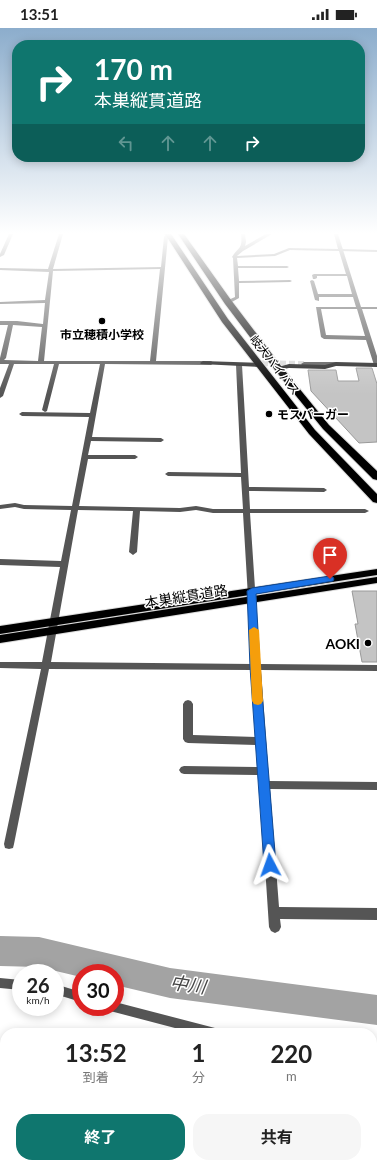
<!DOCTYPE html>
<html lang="ja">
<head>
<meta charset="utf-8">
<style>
	:root { --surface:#fff; --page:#f6f6f6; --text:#222; --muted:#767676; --accent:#0f766e }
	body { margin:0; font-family:Lato,"Noto Sans JP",sans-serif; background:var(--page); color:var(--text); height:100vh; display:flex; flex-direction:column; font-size:15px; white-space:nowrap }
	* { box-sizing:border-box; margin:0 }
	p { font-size:13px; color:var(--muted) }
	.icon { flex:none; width:22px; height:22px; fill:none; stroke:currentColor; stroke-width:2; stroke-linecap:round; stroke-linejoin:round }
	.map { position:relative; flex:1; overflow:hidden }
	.side { position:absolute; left:0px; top:1000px; width:377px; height:140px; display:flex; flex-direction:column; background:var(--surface); border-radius:16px 16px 0 0; box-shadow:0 2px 10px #0003 }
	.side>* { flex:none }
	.guide { position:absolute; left:12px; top:12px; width:353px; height:122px; border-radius:16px; box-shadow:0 2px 10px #0003; background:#0f766e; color:#fff; overflow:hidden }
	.speed { position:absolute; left:12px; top:936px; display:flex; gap:8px; font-size:20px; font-weight:700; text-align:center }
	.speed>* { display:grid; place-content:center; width:52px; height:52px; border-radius:50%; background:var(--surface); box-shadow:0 2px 10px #0003; line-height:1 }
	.speed small { font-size:10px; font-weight:400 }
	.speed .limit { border:6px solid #d22; background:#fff; color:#111 }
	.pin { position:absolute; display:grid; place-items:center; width:34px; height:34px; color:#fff; margin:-41px -17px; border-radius:50% 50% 50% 0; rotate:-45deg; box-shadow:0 0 4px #0007 }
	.pin .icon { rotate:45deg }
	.me { position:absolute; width:44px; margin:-22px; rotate:356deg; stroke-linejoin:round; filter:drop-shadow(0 0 3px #0008) }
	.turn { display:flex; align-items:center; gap:14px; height:84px; padding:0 16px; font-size:18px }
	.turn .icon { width:52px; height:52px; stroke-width:2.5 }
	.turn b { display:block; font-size:28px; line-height:34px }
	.lanes { display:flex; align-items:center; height:38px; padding:0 16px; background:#0003; justify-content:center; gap:20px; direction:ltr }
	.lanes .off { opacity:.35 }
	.eta { display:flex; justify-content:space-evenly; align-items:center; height:68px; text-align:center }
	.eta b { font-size:24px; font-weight:700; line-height:28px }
	.primary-button { display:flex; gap:8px; margin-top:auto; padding:8px 16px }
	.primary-button a { flex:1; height:46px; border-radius:16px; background:var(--accent); color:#fff; font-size:16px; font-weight:700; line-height:46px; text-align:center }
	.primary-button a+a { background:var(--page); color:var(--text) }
	.status { display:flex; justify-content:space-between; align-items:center; height:28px; padding:0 20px; background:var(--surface); direction:ltr }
	.status svg { height:11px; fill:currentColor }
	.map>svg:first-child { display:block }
</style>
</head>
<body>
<div class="status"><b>13:51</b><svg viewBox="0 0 49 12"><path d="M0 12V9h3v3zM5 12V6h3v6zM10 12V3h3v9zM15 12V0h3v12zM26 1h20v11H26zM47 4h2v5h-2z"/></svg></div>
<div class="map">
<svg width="377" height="1140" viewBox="0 0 377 1140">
	<rect width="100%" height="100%" fill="#fff"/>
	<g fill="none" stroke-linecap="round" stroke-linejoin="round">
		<path fill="#a3a3a3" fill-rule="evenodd" d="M0,908L39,909L170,940L377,967V997L170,970L115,957V945H81V949L39,939L0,938Z"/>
	</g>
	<path fill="#c4c4c4" stroke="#999" d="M356,340H372L377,356V414L359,415L311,363L308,342H336L338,353H359Z
		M352,563H377V634H362L355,596H358Z"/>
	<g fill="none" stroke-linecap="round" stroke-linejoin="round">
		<path stroke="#d9d9d9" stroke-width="6" stroke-dasharray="6 3" stroke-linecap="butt" d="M253,335L304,336"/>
		<defs>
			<path id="primary" d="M377,541V547L0,606V598Z
				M377,549V555L0,615V607Z"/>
			<path id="highway" d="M165,206H171L228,291L315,402L377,466V475L373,474L309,406L222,294Z
				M178,206H184L231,272L281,338L329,397L377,443V452L373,451L323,401L275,342L225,276Z"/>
		</defs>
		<use href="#primary" stroke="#dbdbdb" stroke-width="2"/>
		<use href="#highway" stroke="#dbdbdb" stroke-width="2"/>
		<path fill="#555" fill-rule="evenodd" d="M341,221L377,222V224L340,223L339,222Z
			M0,950L21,952V962L0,960Z
			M55,956L81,964V974L55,966Z
			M115,974L215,1000L219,1001L220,1005H194L114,984L110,983L109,979H115Z
			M5,1132V1135H16V1140H4Z
			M152,1135H164V1140H152Z
			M244,1135H256V1140H244Z"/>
		<path fill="#555" fill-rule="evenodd" d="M9,206H13L4,227L0,229V226Z
			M59,206H63L53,241L161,239L164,209L166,206H170L168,209L156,333H211L214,335L211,337L105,336L92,409L161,410L164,412L161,414L91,413L88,427H135L138,429L135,431H88L79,478L180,480L196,478L213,481H243L241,449L168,448L165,446L168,444L241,445L236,337L239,335L242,337L249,459L324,460L327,462L324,464L249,463L250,481H365L369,483L365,485H250L260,636L377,637V643L261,642L269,753L377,754V762L270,761L279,879L377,880V892L280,891L281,899L279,903L275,905L271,903L269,899L259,747L184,746L181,745L179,742L181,739L184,738L258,739L257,717L188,715L185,714L183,711V676L185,673L188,672L191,673L193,676V707L256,709L252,642L49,641L14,816L13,820L9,821L5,820L4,816L41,641L0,640V634H42L60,539L0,537V531L61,533L71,482L24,481L15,479L0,481V477L15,475L24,477L72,478L89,389L22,388L19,386L22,384L90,385L100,336H59L47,383L45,384L42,382L54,336H14L3,368L0,370V360L9,336H0V330L8,297H0V293H17L43,296L45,275L0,276V274L45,272L49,244L0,242V240L48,241ZM160,241L150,333H44L53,243ZM13,297L42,299L38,333L4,332L6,330ZM78,482L133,483L129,524L133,527L137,524L140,483L180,484L196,482L213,485H243L252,636L51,634Z
			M241,206H245L246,214L245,218L266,206H272L243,223L237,228L274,226L289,220L338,221L334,206H338L361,279H377V281H362L377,328V339L374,337L366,312L324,311L321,309L316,279H356L353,269H319V273L315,272L310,253L312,252L314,253L318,266H352L347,248H317V250L315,251H313L312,247L314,246H346L339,223L290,222L275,228L237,230L238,238H287L289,239L287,240H238L239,253L290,252L292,253L290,254L239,255V270L230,275H226V273L235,269L233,230L232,229C238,219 243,222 241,206ZM321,281H357L365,308L326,307Z
			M304,334H336L339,336L336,338L302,337L301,336Z"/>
		<path fill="#222" fill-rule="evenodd" d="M203,333L260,335L263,337L260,339L201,336L200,335Z
			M336,334L377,335V339L336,338L325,341L289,340L278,342L275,340L289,336L325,337Z"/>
		<use href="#primary" fill="#000" fill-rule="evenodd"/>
		<use href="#highway" fill="#000" fill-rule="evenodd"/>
	</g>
	<linearGradient id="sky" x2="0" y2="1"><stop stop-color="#8cadcc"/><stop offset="0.56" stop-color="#fff"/><stop offset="1" stop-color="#fff" stop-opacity="0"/></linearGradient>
	<rect width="377" height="366" fill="url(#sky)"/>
	<path fill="#1a73e8" stroke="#114b97" d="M330,548L333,549L334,551L333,553L256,566L260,639L276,837L274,841L270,843L266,841L264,837L250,639L247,563L252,560Z"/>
	<path fill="#f59e0b" d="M254,599L259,602L263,673L261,676L258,677L254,676L252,673L249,602Z"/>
	<g fill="#000" stroke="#fff" stroke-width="1.5">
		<circle cx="102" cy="293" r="4"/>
		<circle cx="269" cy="386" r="4"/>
		<circle cx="368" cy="615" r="4"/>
	</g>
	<g text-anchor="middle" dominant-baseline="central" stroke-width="3" stroke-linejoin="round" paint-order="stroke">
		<g font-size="12" font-weight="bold" fill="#000" stroke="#fff">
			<text x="102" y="306">市立穂積小学校</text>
			<text x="277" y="386" text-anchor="start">モスバーガー</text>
		</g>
		<g font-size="12" fill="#000" stroke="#fff">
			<text transform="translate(275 337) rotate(52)">岐大バイパス</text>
		</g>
		<g font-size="14" fill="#000" stroke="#fff">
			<text transform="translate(186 568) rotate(-9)">本巣縦貫道路</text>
		</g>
		<g font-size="14" font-weight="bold" fill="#000" stroke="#fff" text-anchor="end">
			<text x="360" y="615">AOKI</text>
		</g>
		<g font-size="18" font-style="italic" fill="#444" stroke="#fff">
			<text transform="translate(188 956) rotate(8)">中川</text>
		</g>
	</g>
</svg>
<div class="speed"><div>26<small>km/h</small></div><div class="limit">30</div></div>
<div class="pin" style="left:330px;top:551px;background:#d93025"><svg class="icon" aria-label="arrive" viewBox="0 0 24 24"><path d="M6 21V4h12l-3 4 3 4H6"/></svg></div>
<svg class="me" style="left:270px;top:837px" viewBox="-20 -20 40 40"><path d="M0-17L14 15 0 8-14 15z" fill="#1a73e8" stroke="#fff" stroke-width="4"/></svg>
<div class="guide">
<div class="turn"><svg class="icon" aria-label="right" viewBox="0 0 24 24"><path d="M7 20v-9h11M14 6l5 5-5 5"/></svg><div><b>170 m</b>本巣縦貫道路</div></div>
<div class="lanes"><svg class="icon off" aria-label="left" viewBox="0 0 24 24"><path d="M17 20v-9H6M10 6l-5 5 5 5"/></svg><svg class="icon off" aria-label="ahead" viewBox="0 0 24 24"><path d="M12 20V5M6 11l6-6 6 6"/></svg><svg class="icon off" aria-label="ahead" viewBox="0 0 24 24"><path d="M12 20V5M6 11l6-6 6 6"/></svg><svg class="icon" aria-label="right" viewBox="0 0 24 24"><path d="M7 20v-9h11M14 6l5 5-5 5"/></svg></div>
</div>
<section class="side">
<div class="eta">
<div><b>13:52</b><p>到着</p></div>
<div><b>1</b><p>分</p></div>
<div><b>220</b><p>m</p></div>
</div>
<div class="primary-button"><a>終了</a><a>共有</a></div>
</section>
</div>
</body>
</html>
